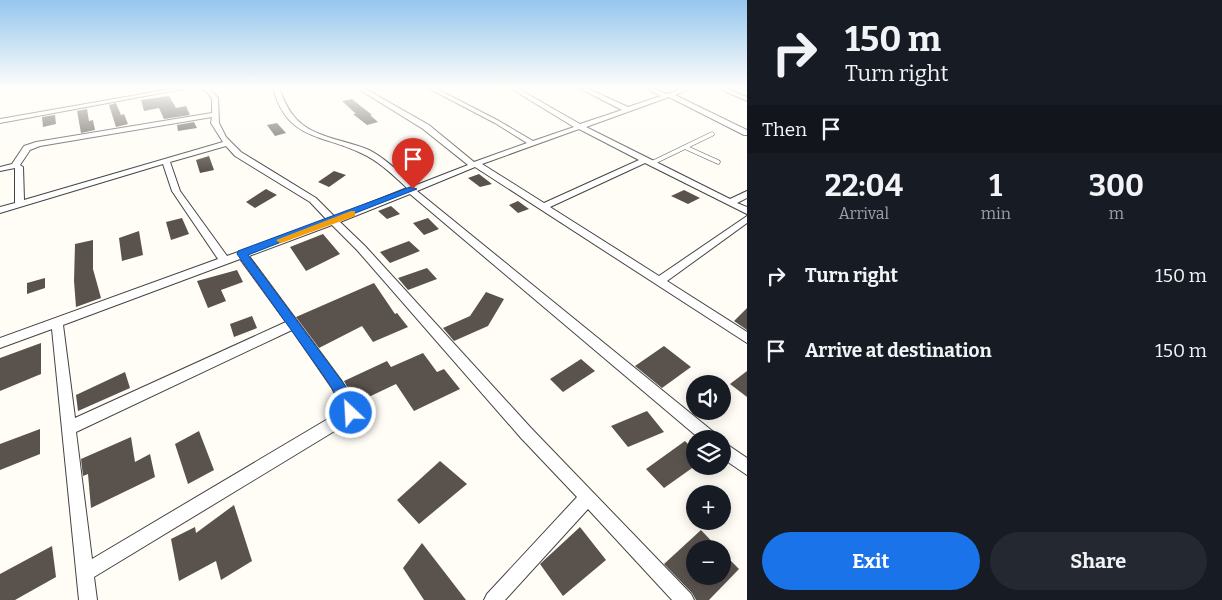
<!DOCTYPE html>
<html lang="en">
<head>
<meta charset="utf-8">
<style>
	:root { --surface:#171b24; --page:#242831; --text:#f1f3f6; --muted:#9ea1a6; --accent:#1a73e8 }
	body { margin:0; font-family:Bitter,serif; background:var(--page); color:var(--text); height:100vh; display:flex; flex-direction:column; font-size:19px; white-space:nowrap }
	* { box-sizing:border-box; margin:0 }
	p { font-size:16px; color:var(--muted) }
	.icon { flex:none; width:28px; height:28px; fill:none; stroke:currentColor; stroke-width:2; stroke-linecap:round; stroke-linejoin:round }
	.map { position:relative; flex:1; overflow:hidden }
	.sheet { display:flex; flex-direction:column; background:var(--surface); width:475px }
	.sheet>* { flex:none }
	.guide { background:#171b24; color:var(--text); overflow:hidden }
	.fabs { position:absolute; left:686px; top:375px; display:grid; gap:10px }
	.fabs a { display:grid; place-items:center; width:45px; height:45px; border-radius:50%; background:var(--surface); box-shadow:0 2px 12px #0003; font-size:25px }
	.pin { position:absolute; display:grid; place-items:center; width:42px; height:42px; color:#fff; margin:-51px -21px; border-radius:50% 50% 50% 0; rotate:-45deg; box-shadow:0 0 5px #0007 }
	.pin .icon { rotate:45deg }
	.me { position:absolute; width:55px; margin:-28px; rotate:335deg; stroke-linejoin:round; filter:drop-shadow(0 0 4px #0008) }
	.turn { display:flex; align-items:center; gap:18px; height:105px; padding:0 15px; font-size:22px }
	.turn .icon { width:65px; height:65px; stroke-width:2.5 }
	.turn b { display:block; font-size:35px; line-height:42px }
	.then { display:flex; align-items:center; height:48px; padding:0 15px; background:#0003; gap:10px; font-size:19px }
	.eta { display:flex; justify-content:space-evenly; align-items:center; height:85px; text-align:center }
	.eta b { font-size:30px; font-weight:700; line-height:35px }
	.primary-button { display:flex; gap:10px; margin-top:auto; padding:10px 15px }
	.primary-button a { flex:1; height:58px; border-radius:30px; background:var(--accent); color:#fff; font-size:20px; font-weight:700; line-height:58px; text-align:center }
	.primary-button a+a { background:var(--page); color:var(--text) }
	ul { padding:0; list-style:none }
	li { display:flex; align-items:center; gap:15px; height:75px; padding:0 15px }
	li div { flex:1 }
	li b { display:block; font-size:19px }
	li em { font-style:normal }
	main { display:flex; flex:1; min-height:0 }
	.map>svg:first-child { display:block }
</style>
</head>
<body>
<main>
<div class="map">
<svg width="747" height="600" viewBox="0 0 747 600">
	<rect width="100%" height="100%" fill="#fffdf5"/>
	<path fill="#5a524d" d="M169,96L176,108L186,106L190,115L164,119L159,108L144,111L141,100Z
		M352,99L372,115H370L378,122L367,125L353,114H356L342,101Z
		M116,103L121,115L124,114L128,124L116,127L109,105Z
		M87,109L89,121L93,120L95,130L81,133L77,111Z
		M55,115L56,124L43,127L42,117Z
		M194,122L197,128L178,131L177,125Z
		M277,123L286,133L275,136L267,125Z
		M209,156L214,170L200,173L196,160Z
		M334,171L346,175L329,187L318,182Z
		M479,174L492,184L480,187L468,178Z
		M266,189L277,195L255,208L246,202Z
		M684,190L700,198L688,204L671,196Z
		M518,201L529,209L518,213L509,205Z
		M391,206L400,214L387,219L378,211Z
		M182,218L189,234L171,240L166,222Z
		M428,218L439,229L424,235L413,223Z
		M139,231L143,255L122,261L119,238Z
		M323,234L340,254L306,271L290,247Z
		M93,240V269L101,298L76,307L74,281L75,244Z
		M409,241L420,251L390,263L380,252Z
		M427,268L437,279L408,290L398,278Z
		M237,270L243,282L221,290L226,301L208,308L197,281Z
		M45,278V288L27,294V283Z
		M374,283L395,314L397,313L408,327L373,342L362,326L319,348L296,317Z
		M486,292L504,299L488,326L454,341L443,328L470,316Z
		M747,308V330L734,321Z
		M252,316L257,328L234,337L230,324Z
		M41,343V374L0,391V358Z
		M664,346L691,367L662,388L635,366Z
		M423,353L437,372L444,369L460,389L414,411L396,384L356,403L344,381L387,361L391,367Z
		M581,359L595,371L563,392L550,379Z
		M747,371V397L730,384Z
		M125,372L130,388L78,411L76,395Z
		M647,411L664,432L628,447L611,426Z
		M40,429V454L0,470V444Z
		M199,431L214,470L188,484L175,444Z
		M131,437L135,462L150,454L155,477L91,508L88,474L83,476L81,459Z
		M685,441L695,451V466L664,488L646,469Z
		M440,461L467,484L419,524L397,500Z
		M234,505L252,561L221,580L216,561L179,581L171,539L195,527L196,533Z
		M580,527L606,560L563,596L540,564Z
		M701,530L719,549H695V576H722V552L739,569L709,600H696L692,593L664,564Z
		M422,543L466,600H424L403,568Z
		M52,546L56,577L15,600H0V574Z"/>
	<g fill="none" stroke-linecap="round" stroke-linejoin="round">
		<defs>
			<path id="lane" d="M687,148L718,162
				M652,163L712,134"/>
			<path id="street" d="M177,88H188L0,123V119Z
				M203,88H209L218,98L219,123L226,137L241,152L316,198L335,217L407,188C393,175 379,161 361,153C321,134 287,140 273,88H279C283,97 286,107 293,115C310,138 344,139 369,150C386,159 400,173 414,186L468,165L423,129L357,88H364L429,125L474,162L527,143L495,123L428,88H435L499,121L533,141L574,127L510,88H517L580,124L622,110L579,88H586L628,107L661,96L645,88H652L667,94L684,88H692L675,95L747,130V135H744L669,97L586,127L730,199L747,191V198L737,203L747,207V214L645,163L550,207L659,276L747,216V223L667,281L747,332V343L475,167L417,191L716,434L718,439H700L410,194L340,222L365,246L531,428L691,594L694,600H672L588,509L505,600H484L487,594L577,497L521,438L357,250L332,225L249,256L341,380L352,398L358,413L356,418L94,577L97,600H79L52,329L0,348V338L218,259L172,191L163,164L0,213V207L15,203V168L0,171V167L12,164L24,146L36,142L212,113V98ZM212,117L211,123L223,142L24,200L23,167L20,165L30,150L40,146ZM579,129L639,160L544,203L482,164ZM226,146L235,156L310,202L327,220L227,256L180,191L170,162ZM240,259L286,322L75,418L63,325ZM292,330L332,388L343,410L92,559L76,432Z
				M718,88H725L747,97V101Z
				M722,441L747,458V475L722,458Z"/>
		</defs>
		<use href="#lane" stroke="#444" stroke-width="5"/>
		<use href="#street" stroke="#444" stroke-width="2"/>
		<use href="#lane" stroke="#fff" stroke-width="4"/>
		<use href="#street" fill="#fff" fill-rule="evenodd"/>
	</g>
	<linearGradient id="sky" x2="0" y2="1"><stop stop-color="#95c6ee"/><stop offset="0.51" stop-color="#fffefa"/><stop offset="1" stop-color="#fffefa" stop-opacity="0"/></linearGradient>
	<rect width="747" height="172" fill="url(#sky)"/>
	<path fill="#1a73e8" stroke="#114b97" d="M410,187L417,189L248,255L355,399L358,413L356,417L351,419L346,417L343,406L326,379L237,254L238,251Z"/>
	<path fill="#f59e0b" d="M351,211H355V216L284,242L280,243L276,240Z"/>
</svg>
<div class="fabs">
<a><svg class="icon" aria-label="sound" viewBox="0 0 24 24"><path d="M4 9h4l5-4v14l-5-4H4zM17 9q2 3 0 6"/></svg></a>
<a><svg class="icon" aria-label="layers" viewBox="0 0 24 24"><path d="M12 4l9 5-9 5-9-5zM3 14l9 5 9-5"/></svg></a>
<a>+</a>
<a>−</a>
</div>
<div class="pin" style="left:413px;top:189px;background:#d93025"><svg class="icon" aria-label="arrive" viewBox="0 0 24 24"><path d="M6 21V4h12l-3 4 3 4H6"/></svg></div>
<svg class="me" style="left:351px;top:413px" viewBox="-20 -20 40 40"><circle r="17" fill="#1a73e8" stroke="#fff" stroke-width="3"/><path d="M0-11L8 9 0 5-8 9z" fill="#fff"/></svg>
</div>
<section class="sheet">
<div class="guide">
<div class="turn"><svg class="icon" aria-label="right" viewBox="0 0 24 24"><path d="M7 20v-9h11M14 6l5 5-5 5"/></svg><div><b>150 m</b>Turn right</div></div>
<div class="then">Then<svg class="icon" aria-label="arrive" viewBox="0 0 24 24"><path d="M6 21V4h12l-3 4 3 4H6"/></svg></div>
</div>
<div class="eta">
<div><b>22:04</b><p>Arrival</p></div>
<div><b>1</b><p>min</p></div>
<div><b>300</b><p>m</p></div>
</div>
<ul>
<li><svg class="icon" aria-label="right" viewBox="0 0 24 24"><path d="M7 20v-9h11M14 6l5 5-5 5"/></svg><div><b>Turn right</b></div><em>150 m</em></li>
<li><svg class="icon" aria-label="arrive" viewBox="0 0 24 24"><path d="M6 21V4h12l-3 4 3 4H6"/></svg><div><b>Arrive at destination</b></div><em>150 m</em></li>
</ul>
<div class="primary-button"><a>Exit</a><a>Share</a></div>
</section>
</main>
</body>
</html>
